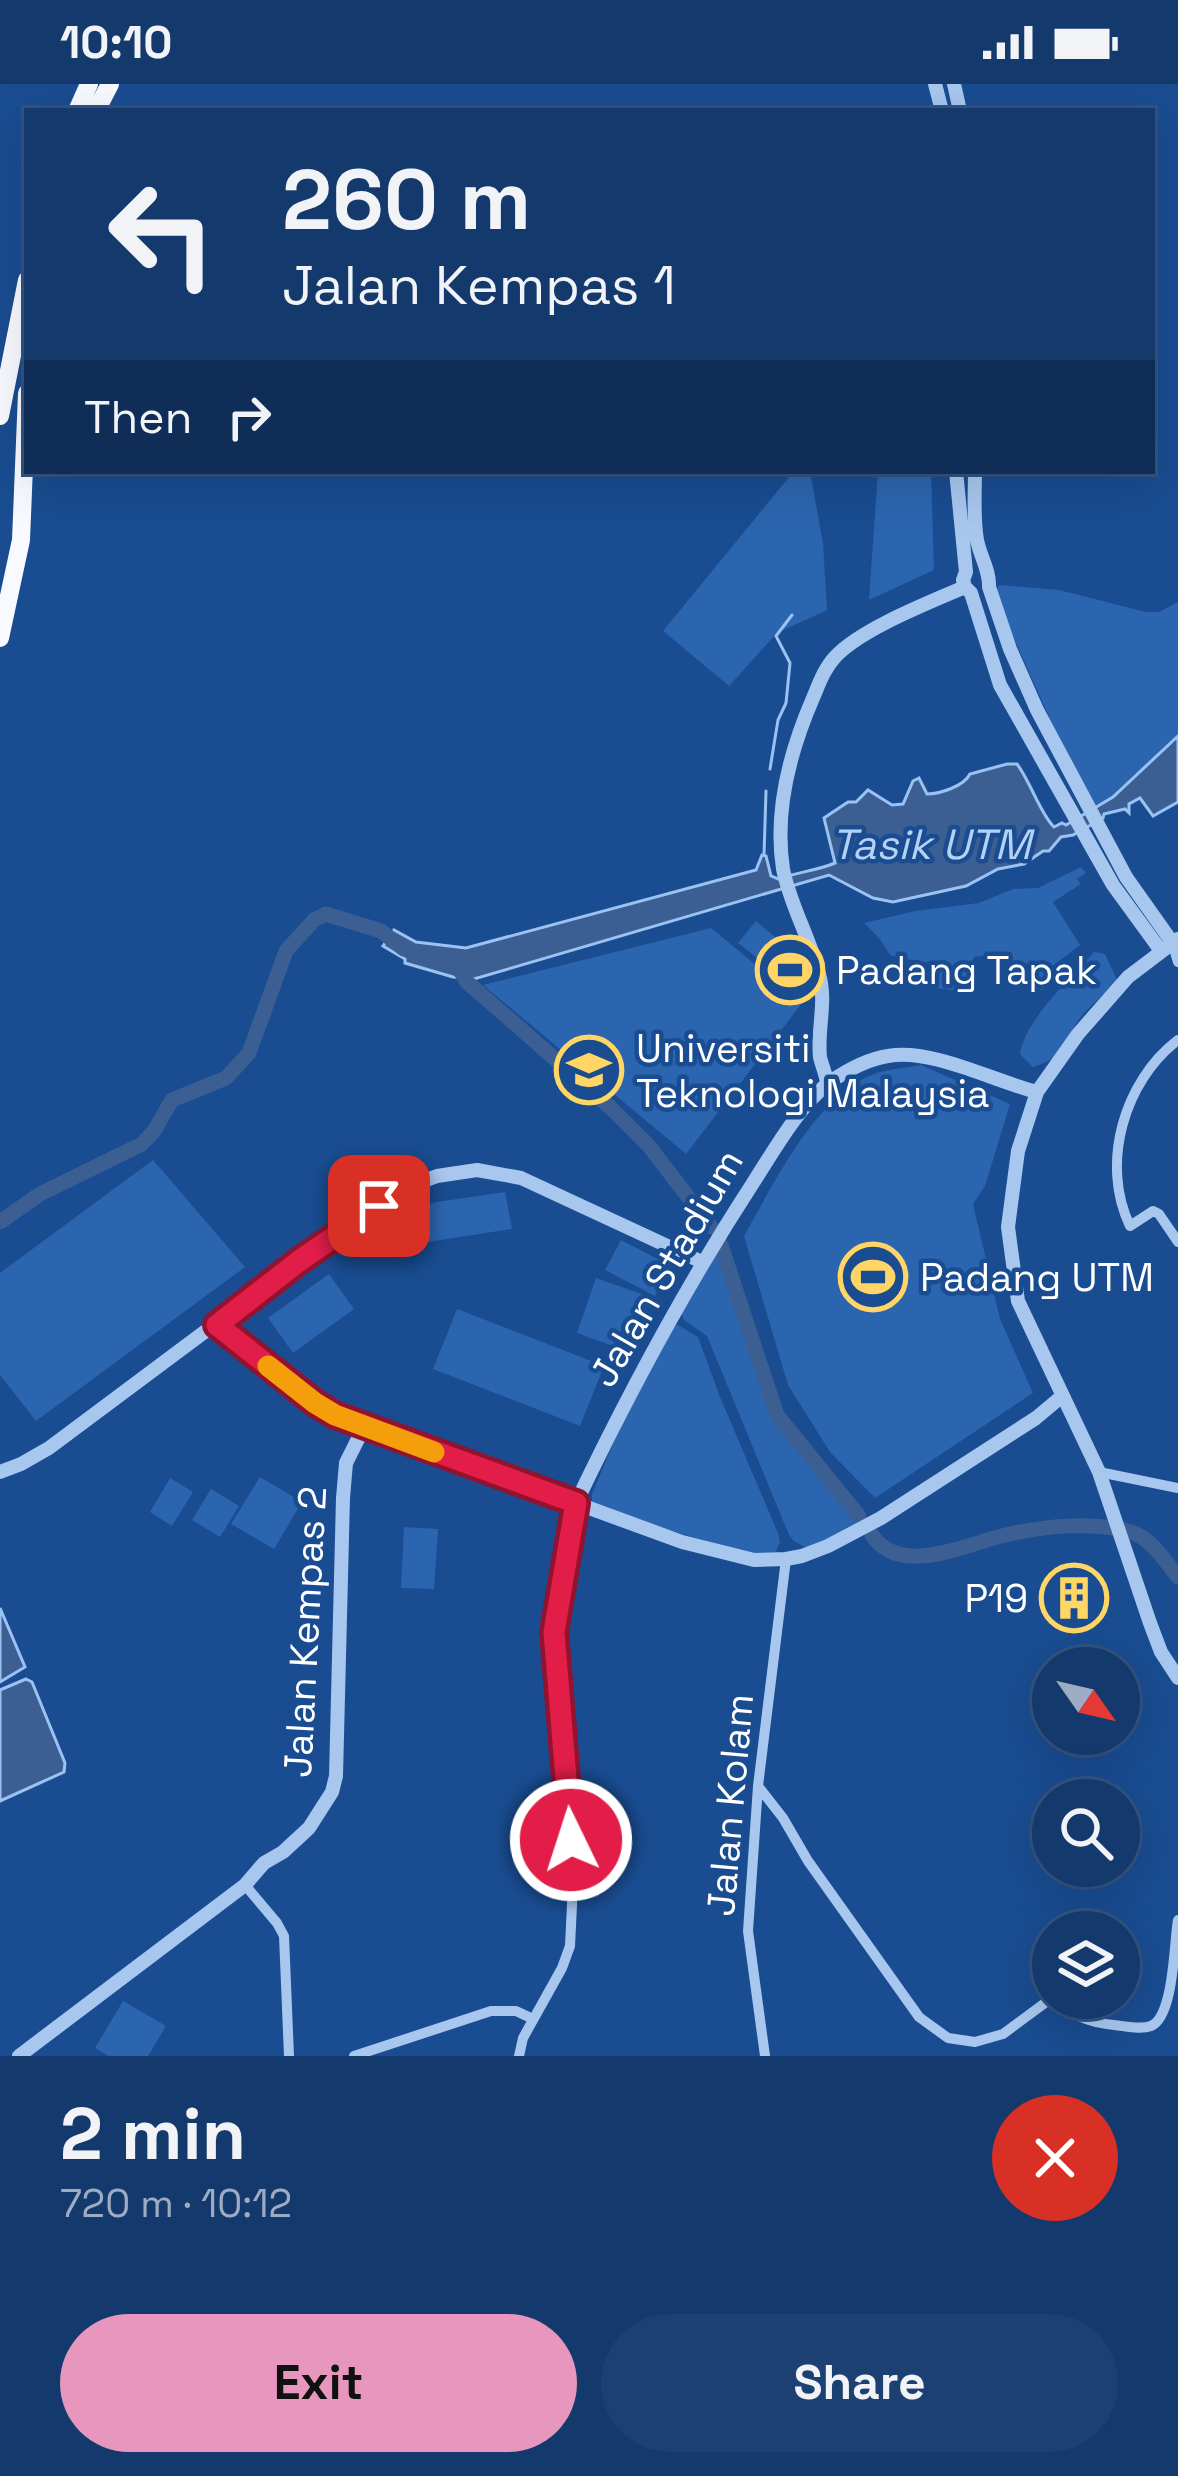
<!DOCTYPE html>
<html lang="en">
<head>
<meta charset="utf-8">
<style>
	:root { --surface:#13396d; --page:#1c4072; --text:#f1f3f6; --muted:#9dacc2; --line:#325380; --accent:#e797bd }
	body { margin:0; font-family:"Space Grotesk",sans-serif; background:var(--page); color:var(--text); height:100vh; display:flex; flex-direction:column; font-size:45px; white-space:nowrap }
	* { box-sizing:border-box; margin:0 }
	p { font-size:39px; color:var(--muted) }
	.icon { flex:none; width:66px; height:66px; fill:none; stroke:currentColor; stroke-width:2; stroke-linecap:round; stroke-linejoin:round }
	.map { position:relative; height:1972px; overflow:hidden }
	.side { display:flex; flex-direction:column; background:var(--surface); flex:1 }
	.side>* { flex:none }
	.hud { position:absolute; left:24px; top:24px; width:1131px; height:366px; border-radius:0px; box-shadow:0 12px 48px #0002,0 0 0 3px var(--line); background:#13396d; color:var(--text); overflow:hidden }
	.needle { width:78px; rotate:124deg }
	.fabs { position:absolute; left:1032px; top:1563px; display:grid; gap:24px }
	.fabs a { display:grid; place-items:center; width:108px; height:108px; border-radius:50%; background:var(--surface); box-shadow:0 12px 48px #0002,0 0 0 3px var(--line); font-size:60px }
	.pin { position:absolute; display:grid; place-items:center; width:102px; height:102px; color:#fff; margin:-51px; border-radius:24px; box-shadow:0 6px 18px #0006 }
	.me { position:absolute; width:132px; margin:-66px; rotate:356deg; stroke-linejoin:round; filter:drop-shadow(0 0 9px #0008) }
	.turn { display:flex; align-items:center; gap:42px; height:252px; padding:0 60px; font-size:54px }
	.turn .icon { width:156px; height:156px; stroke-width:2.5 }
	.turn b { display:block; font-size:84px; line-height:102px }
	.then { display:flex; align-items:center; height:114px; padding:0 60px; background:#0003; gap:24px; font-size:45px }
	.round { display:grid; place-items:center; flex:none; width:126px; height:126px; border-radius:63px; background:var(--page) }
	.headline { display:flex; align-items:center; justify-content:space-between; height:204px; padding:0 60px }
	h1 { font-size:72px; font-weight:600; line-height:90px }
	.cta { display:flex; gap:24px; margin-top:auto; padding:24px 60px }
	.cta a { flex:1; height:138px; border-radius:72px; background:var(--accent); color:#111; font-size:48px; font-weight:600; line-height:138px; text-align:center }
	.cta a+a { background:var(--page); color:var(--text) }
	.status { display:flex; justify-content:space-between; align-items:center; height:84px; padding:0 60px; background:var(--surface); direction:ltr }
	.status svg { height:33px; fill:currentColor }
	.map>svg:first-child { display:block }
</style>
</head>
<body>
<div class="status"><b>10:10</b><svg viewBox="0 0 49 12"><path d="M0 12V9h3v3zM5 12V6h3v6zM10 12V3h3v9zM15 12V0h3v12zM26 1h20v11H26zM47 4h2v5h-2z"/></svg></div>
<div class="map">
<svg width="1178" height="1972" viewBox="0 0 1178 1972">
	<rect width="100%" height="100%" fill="#194c91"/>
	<path fill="#2c65af" d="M794,387H810L823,459L827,526L777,549L729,602L663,547Z
		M878,387H931L934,486L869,516Z
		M999,501L1059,506L1146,528H1159L1178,518V652L1113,713L1096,723L1050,635L994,510Z
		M1081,783L1086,789L1077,795L1081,800L1053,818L1080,861L1049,885V901L1042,906L1032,902L1036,896L1001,869L974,873L959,907L937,904L941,881L891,872L879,854L864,839L915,827L979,819L1013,805L1038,804Z
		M756,837L800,874L812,899L806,912L738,859Z
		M711,844L802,919L686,1070L483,901Z
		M1094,868L1105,870L1118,898C1106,909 1090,921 1081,933C1060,959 1072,971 1033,983L1020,970C1024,937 1072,893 1094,868Z
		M921,981L1010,1020L985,1102L973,1120L1000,1235L1033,1309L875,1414L830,1368L788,1301L744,1152C773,1101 816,1011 874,990C888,985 906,984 921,981Z
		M153,1076L245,1183L36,1337L0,1291V1189Z
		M505,1108L512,1145L421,1159L412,1125L437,1118Z
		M621,1156L671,1182L655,1212L605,1186Z
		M718,1160L775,1335L856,1433V1440L808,1465L794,1457L789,1451L707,1252L684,1236L681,1229Z
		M329,1190L354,1225L293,1269L268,1234Z
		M596,1194L647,1212L627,1267L577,1249Z
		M457,1225L604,1282L580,1342L433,1285Z
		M678,1241L698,1253L720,1313L778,1449L780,1458L776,1467L770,1471L747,1470L640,1437L592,1418V1410L631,1317L670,1244Z
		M260,1393L302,1418L274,1465L231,1440Z
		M170,1394L193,1408L172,1442L150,1428Z
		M211,1405L239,1422L220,1453L192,1436Z
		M404,1443L438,1445L434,1505L401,1504Z
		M123,1917L166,1942L148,1972H109L95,1964Z"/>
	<path fill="#3b5f92" stroke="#9ac2f2" stroke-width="3" d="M1178,652V718L1153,732L1140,714L1129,720V729L1125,725L1104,730L1103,734L1073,751L1061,753L1049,767H1043L1024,780L998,785L966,802L893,818L873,814L829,791L474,895L453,893L405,879V875L383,862L394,846L416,858L466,864L756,786L762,771L766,772L771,792L778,795C797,788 816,787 835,779L824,734L848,718H856L868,706L892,721L903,720L913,697L919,694L927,710C940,710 964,702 970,690L1007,680H1017C1030,697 1041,731 1054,743L1062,739L1066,741L1113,713Z
		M0,1524L25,1583L0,1598Z
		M26,1595L32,1598L65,1679L64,1688L0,1717V1606Z"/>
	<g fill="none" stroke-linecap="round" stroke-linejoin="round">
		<path stroke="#9ac2f2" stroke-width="3" d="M770,685L778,636L786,619L790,579L776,552L792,531
			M764,771L766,707"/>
		<path stroke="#3b5f92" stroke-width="15" d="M456,880L467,898L610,1023L649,1062L711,1143
			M0,1138L40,1110L142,1060L154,1047L172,1016L226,994L249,969L286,867L314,836L326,830L381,847L404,865
			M721,1161L777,1331L859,1432
			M872,1451C901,1495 969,1458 1010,1450C1046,1442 1096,1437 1131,1448C1151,1454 1165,1477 1178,1493"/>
		<path stroke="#a8c7ef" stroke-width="10" d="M1172,858L1178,878
			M1178,956C1124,997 1100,1080 1130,1142L1153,1127L1159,1130L1178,1158
			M1099,1388L1178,1404
			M758,1702L783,1734L808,1777L919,1933L948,1954L975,1958L1003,1950L1053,1913
			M245,1801L277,1839L284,1852L289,1972
			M1056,1914C1070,1932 1092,1939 1114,1941C1125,1942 1141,1946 1151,1942C1174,1933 1174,1858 1178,1836
			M354,1972L491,1927H516L533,1935
			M519,1972L523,1954L562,1884L570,1862L573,1800L553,1548L576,1419
			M765,1972L748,1847L758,1702L786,1475"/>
		<path stroke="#a8c7ef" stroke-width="14" d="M935,0L942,27
			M954,0L960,27
			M956,387L966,488L963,496L965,503
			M975,387C975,410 973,433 977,456C980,472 990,487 989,503L1010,565L1037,626L1126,793L1172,858
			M965,503L971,509L1000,601L1113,801L1161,867
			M1178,855L1128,893L1078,950L1037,1008L1018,1067L1008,1143L1018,1217L1099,1388L1150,1539L1161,1568L1178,1594
			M827,999C826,990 822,982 820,973C817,945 827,918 819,890C810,854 790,821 783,785C774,727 790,667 813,614C819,600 824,585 835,573C861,545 928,519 965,503
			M217,1241L315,1319L335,1331L682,1458L754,1476L786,1475L802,1472L828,1462L881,1434L1036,1334L1061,1313
			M0,1388L21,1380L49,1364L349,1140L408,1103L437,1092L477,1086L521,1094L702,1178
			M576,1419C629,1308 686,1202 753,1099C773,1068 800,1020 830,998C846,987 868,975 888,972C932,964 993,997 1037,1008
			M19,1972L245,1801L264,1779L283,1768L309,1744L332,1708L336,1692L343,1414L346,1379L364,1343"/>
		<path stroke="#f8faff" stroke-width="18" d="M77,27L89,0
			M96,27L110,0
			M0,332L27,196
			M0,554L21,456L27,309"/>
	</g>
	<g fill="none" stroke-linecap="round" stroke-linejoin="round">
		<defs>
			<path id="route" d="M379,1122L299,1177L217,1241L315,1319L335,1331L576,1419L554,1548L571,1756"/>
		</defs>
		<use href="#route" stroke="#92132f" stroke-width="30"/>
		<use href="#route" stroke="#e11d48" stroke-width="21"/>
		<path stroke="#f59e0b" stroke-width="21" d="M268,1282L315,1319L335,1331L434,1368"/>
	</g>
	<defs>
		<symbol id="stadium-ring" viewBox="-11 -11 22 22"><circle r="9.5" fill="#194c91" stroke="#ffd566" stroke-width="1.5"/><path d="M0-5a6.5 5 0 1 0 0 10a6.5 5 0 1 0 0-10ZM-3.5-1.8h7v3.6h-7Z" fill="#ffd566"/></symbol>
		<symbol id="university-ring" viewBox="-11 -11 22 22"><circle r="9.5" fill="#194c91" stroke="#ffd566" stroke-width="1.5"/><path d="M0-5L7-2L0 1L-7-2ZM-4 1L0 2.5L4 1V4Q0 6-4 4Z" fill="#ffd566"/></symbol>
		<symbol id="building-ring" viewBox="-11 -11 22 22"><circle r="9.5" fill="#194c91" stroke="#ffd566" stroke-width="1.5"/><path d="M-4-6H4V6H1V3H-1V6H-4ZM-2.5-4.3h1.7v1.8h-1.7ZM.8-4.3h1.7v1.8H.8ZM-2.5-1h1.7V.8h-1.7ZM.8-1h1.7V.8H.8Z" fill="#ffd566"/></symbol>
	</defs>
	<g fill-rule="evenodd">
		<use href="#stadium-ring" x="752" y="848" width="76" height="76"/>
		<use href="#university-ring" x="551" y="948" width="76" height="76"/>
		<use href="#stadium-ring" x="835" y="1155" width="76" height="76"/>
		<use href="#building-ring" x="1036" y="1476" width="76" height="76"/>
	</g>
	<g text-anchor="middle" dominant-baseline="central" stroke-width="9" stroke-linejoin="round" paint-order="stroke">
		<g font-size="39" fill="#fff" stroke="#194c91" text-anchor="start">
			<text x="836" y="886">Padang Tapak</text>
			<text x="636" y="964">Universiti<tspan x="636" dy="45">Teknologi Malaysia</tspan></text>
			<text x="920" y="1193">Padang UTM</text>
			<text x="1028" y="1514" text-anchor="end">P19</text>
		</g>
		<g font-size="39" fill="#fff" stroke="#194c91">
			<text transform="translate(666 1184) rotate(-60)">Jalan Stadium</text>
			<text transform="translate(305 1548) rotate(-87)">Jalan Kempas 2</text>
			<text transform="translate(730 1721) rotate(-85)">Jalan Kolam</text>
		</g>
		<g font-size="42" font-style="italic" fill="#b4d1f6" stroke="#194c91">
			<text x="931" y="760">Tasik UTM</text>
		</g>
	</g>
</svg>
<div class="fabs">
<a><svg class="needle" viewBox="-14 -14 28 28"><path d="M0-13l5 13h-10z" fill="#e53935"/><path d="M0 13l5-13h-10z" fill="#9dacc2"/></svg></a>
<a><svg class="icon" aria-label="search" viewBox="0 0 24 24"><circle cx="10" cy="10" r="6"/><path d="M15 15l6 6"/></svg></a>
<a><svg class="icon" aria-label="layers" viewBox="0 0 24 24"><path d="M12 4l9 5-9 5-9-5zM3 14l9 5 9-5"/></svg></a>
</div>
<div class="pin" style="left:379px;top:1122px;background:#d93025"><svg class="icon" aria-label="arrive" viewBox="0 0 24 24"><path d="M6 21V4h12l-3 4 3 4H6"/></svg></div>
<svg class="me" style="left:571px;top:1756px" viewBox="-20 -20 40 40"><circle r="17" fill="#e11d48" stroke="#fff" stroke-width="3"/><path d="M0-11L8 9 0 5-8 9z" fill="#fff"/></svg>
<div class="hud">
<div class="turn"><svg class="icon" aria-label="left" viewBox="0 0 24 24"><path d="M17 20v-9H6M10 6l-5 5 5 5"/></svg><div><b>260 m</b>Jalan Kempas 1</div></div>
<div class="then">Then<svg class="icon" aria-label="right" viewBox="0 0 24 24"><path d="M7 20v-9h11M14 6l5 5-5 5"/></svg></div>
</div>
</div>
<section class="side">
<div class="headline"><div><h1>2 min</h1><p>720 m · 10:12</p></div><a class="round" style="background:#d93025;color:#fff"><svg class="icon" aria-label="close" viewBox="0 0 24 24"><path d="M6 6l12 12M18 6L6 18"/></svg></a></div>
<div class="cta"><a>Exit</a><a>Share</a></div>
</section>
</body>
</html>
